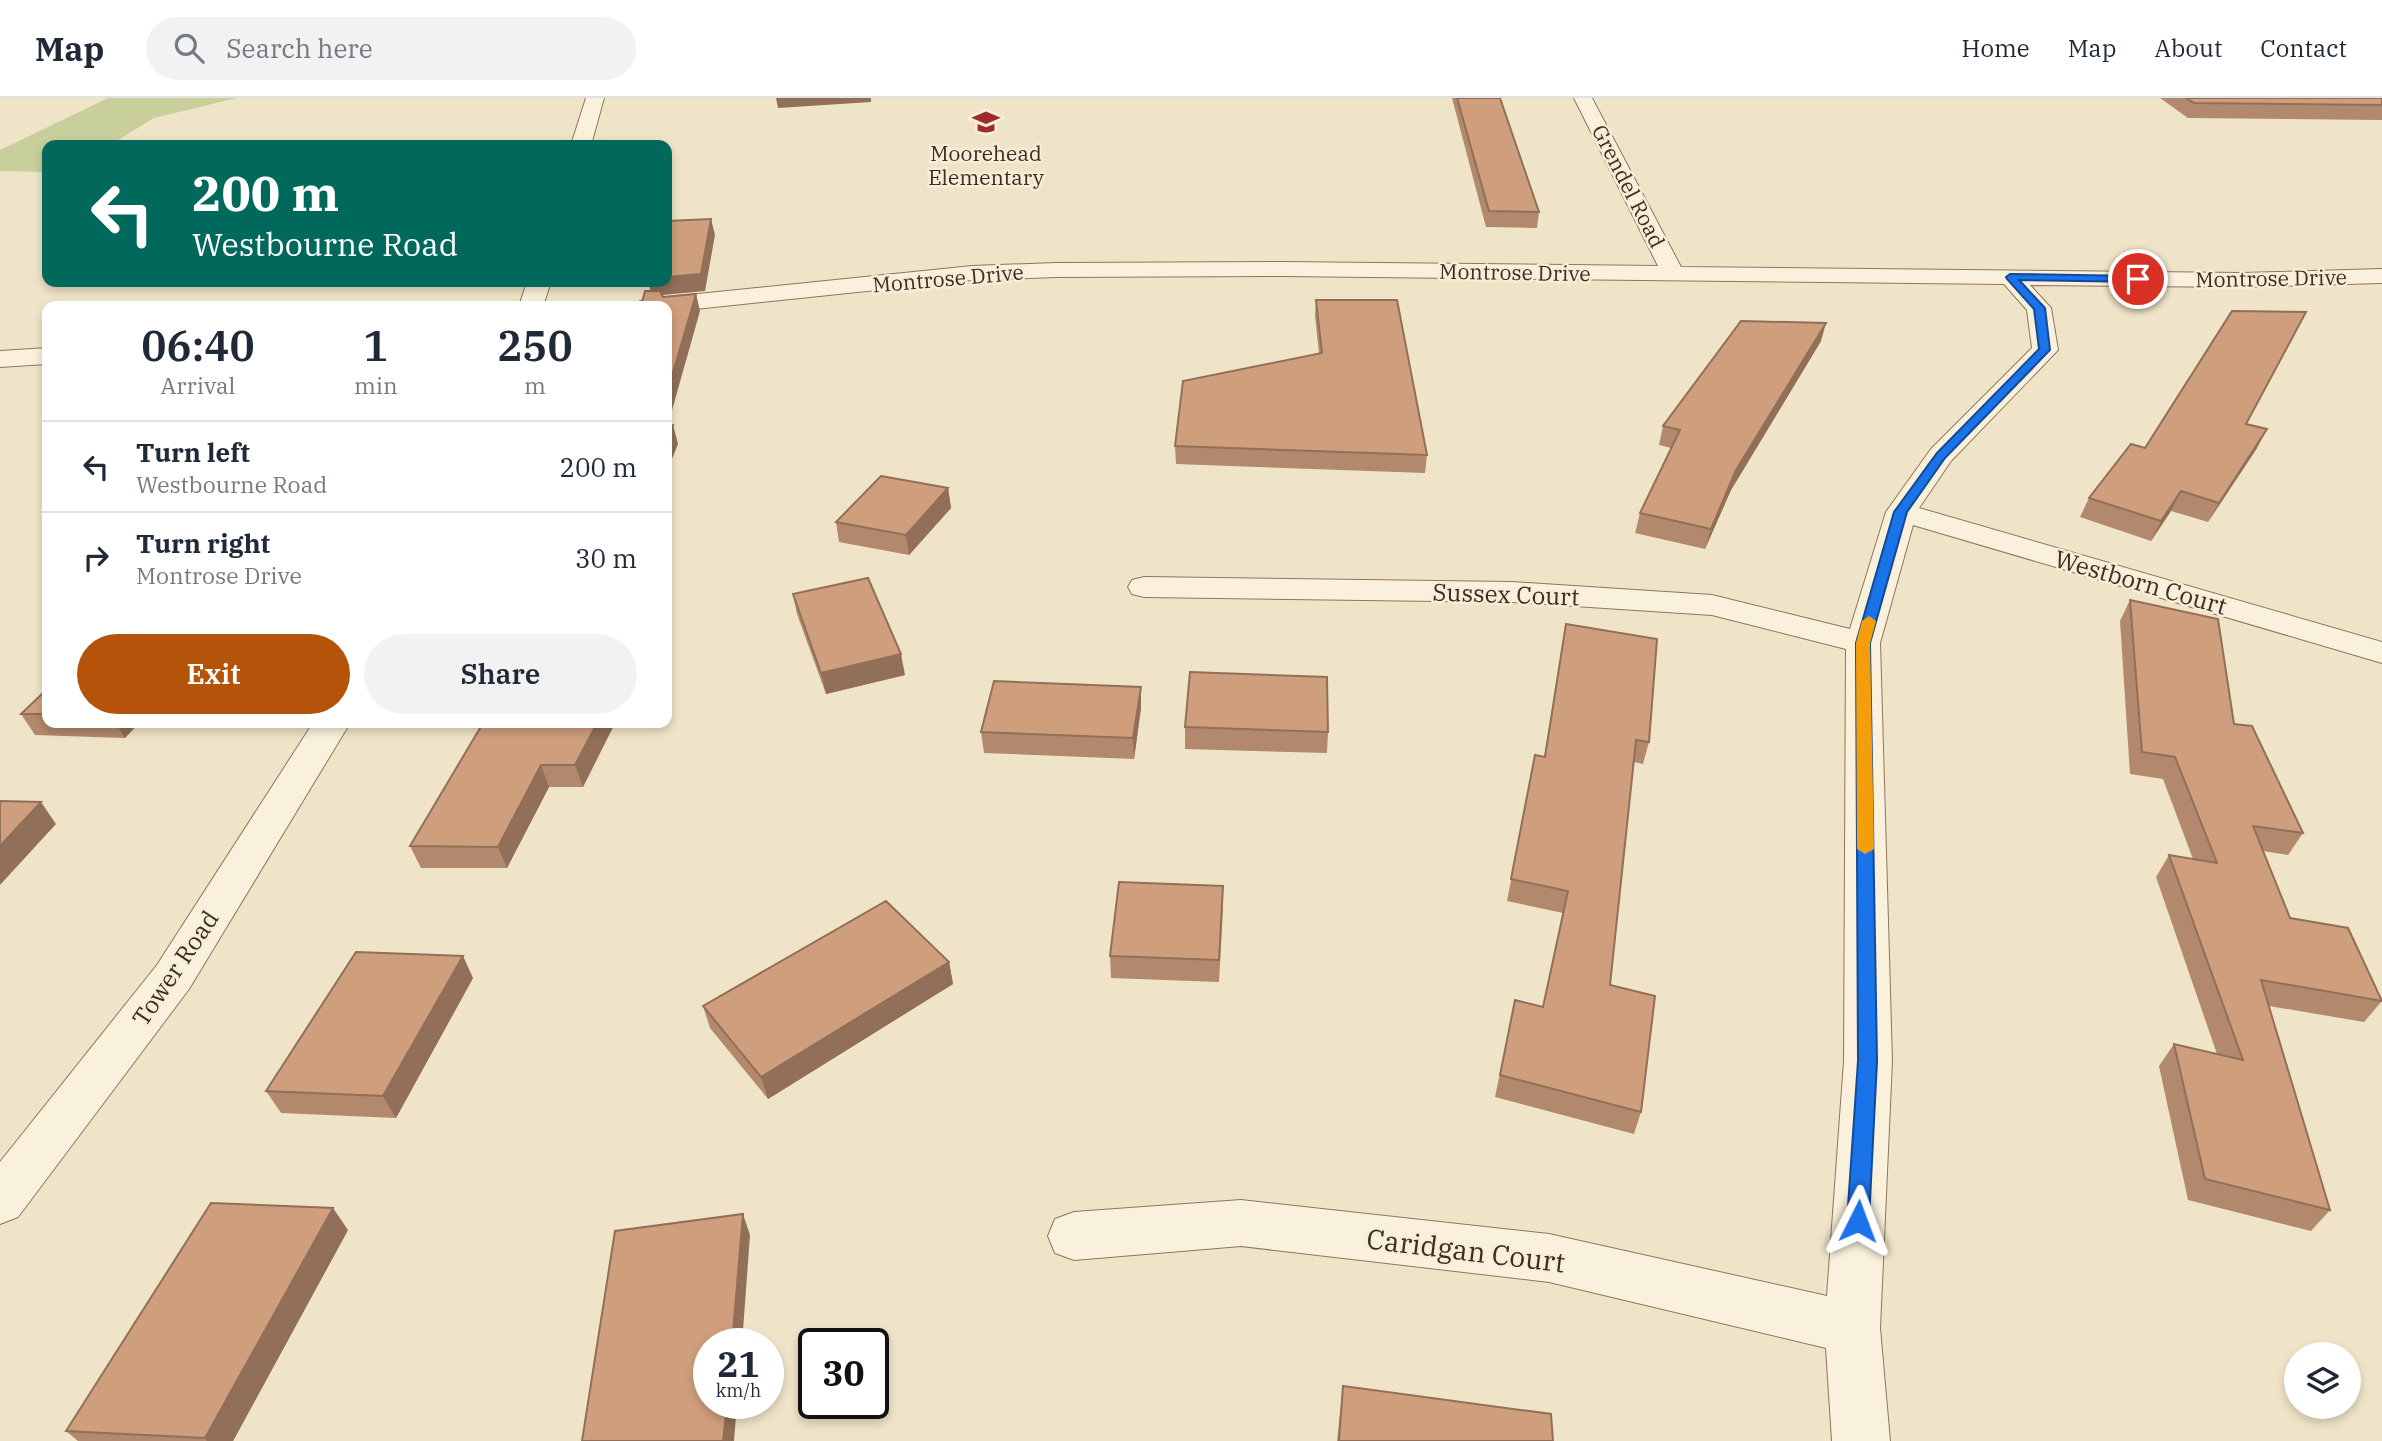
<!DOCTYPE html>
<html lang="en">
<head>
<meta charset="utf-8">
<style>
	:root { --surface:#fff; --page:#f2f2f3; --text:#1f2937; --muted:#747a83; --line:#e0e1e3; --accent:#b45309 }
	body { margin:0; font-family:"IBM Plex Serif",serif; background:var(--page); color:var(--text); height:100vh; display:flex; flex-direction:column; font-size:26px; white-space:nowrap }
	* { box-sizing:border-box; margin:0 }
	p { font-size:23px; color:var(--muted) }
	.icon { flex:none; width:38px; height:38px; fill:none; stroke:currentColor; stroke-width:2; stroke-linecap:round; stroke-linejoin:round }
	.map { position:relative; flex:1; overflow:hidden }
	.sheet { position:absolute; left:42px; top:203px; width:630px; height:427px; display:flex; flex-direction:column; background:var(--surface); border-radius:14px; box-shadow:0 4px 10px #0003 }
	.sheet>* { flex:none }
	.banner { position:absolute; left:42px; top:42px; width:630px; height:147px; border-radius:14px; box-shadow:0 4px 10px #0003; background:#00695c; color:#fff; overflow:hidden }
	.tools { position:absolute; left:2284px; top:1244px; display:grid; gap:14px }
	.tools a { display:grid; place-items:center; width:77px; height:77px; border-radius:50%; background:var(--surface); box-shadow:0 4px 10px #0003; font-size:35px }
	.speed { position:absolute; left:693px; top:1230px; display:flex; gap:14px; font-size:35px; font-weight:700; text-align:center }
	.speed>* { display:grid; place-content:center; width:91px; height:91px; border-radius:50%; background:var(--surface); box-shadow:0 4px 10px #0003; line-height:1 }
	.speed small { font-size:18px; font-weight:400 }
	.speed .limit { border:4px solid #111; border-radius:10px; background:#fff; color:#111 }
	.pin { position:absolute; display:grid; place-items:center; width:60px; height:60px; color:#fff; margin:-30px; border:4px solid #fff; border-radius:50%; box-shadow:0 2px 7px #0007 }
	.me { position:absolute; width:77px; margin:-38px; rotate:3deg; stroke-linejoin:round; filter:drop-shadow(0 0 5px #0008) }
	.turn { display:flex; align-items:center; gap:24px; height:147px; padding:0 35px; font-size:32px }
	.turn .icon { width:91px; height:91px; stroke-width:2.5 }
	.turn b { display:block; font-size:49px; line-height:60px }
	.eta { display:flex; justify-content:space-evenly; align-items:center; height:119px; text-align:center }
	.eta b { font-size:42px; font-weight:600; line-height:49px }
	.cta { display:flex; gap:14px; margin-top:auto; padding:14px 35px }
	.cta a { flex:1; height:80px; border-radius:42px; background:var(--accent); color:#fff; font-size:28px; font-weight:600; line-height:80px; text-align:center }
	.cta a+a { background:var(--page); color:var(--text) }
	ul { padding:0; list-style:none }
	li { display:flex; align-items:center; gap:21px; height:91px; padding:0 35px; border-top:2px solid var(--line) }
	li div { flex:1 }
	li b { display:block; font-size:26px }
	li em { font-style:normal }
	header { display:flex; align-items:center; gap:42px; box-sizing:border-box; height:98px; padding:0 35px; background:var(--surface); border-bottom:2px solid var(--line) }
	header strong { font-size:33px }
	nav { display:flex; gap:38px; margin-inline-start:auto; font-size:24px }
	.search { width:490px; height:63px; background:var(--page); display:flex; align-items:center; gap:18px; box-sizing:border-box; padding:0 24px; border-radius:38px; color:var(--muted); font-size:26px }
	.map>svg:first-child { display:block }
</style>
</head>
<body>
<header>
<strong>Map</strong>
<div class="search"><svg class="icon" aria-label="search" viewBox="0 0 24 24"><circle cx="10" cy="10" r="6"/><path d="M15 15l6 6"/></svg>Search here</div>
<nav><a>Home</a><a>Map</a><a>About</a><a>Contact</a></nav>
</header>
<div class="map">
<svg width="2382" height="1343" viewBox="0 0 2382 1343">
	<rect width="100%" height="100%" fill="#f0e4c8"/>
	<path fill="#c9cf9b" d="M108,0H278H237L154,20L110,47H47V74L0,73V52Z"/>
	<g fill="none" stroke-linecap="round" stroke-linejoin="round">
		<defs>
			<path id="minor" d="M586,0H604L591,47H571Z
				M1574,0H1592L1681,169L2241,175L2382,171V185L2241,189L2030,187L2051,210L2058,252L1951,363L1919,410L2382,544V565L1913,427L1880,545L1892,963L1880,1230L1890,1343H1832L1826,1250L1549,1184L1241,1148L1074,1162L1055,1155L1048,1138L1055,1121L1074,1114L1241,1102L1549,1136L1827,1198L1844,963L1846,551L1712,517L1512,504L1144,499L1132,496L1128,489L1132,482L1144,479L1512,484L1712,497L1850,531L1886,414L1931,351L2032,250L2027,212L2004,186L1282,178L1056,179L972,182L667,214V208H637L640,203L649,201L972,168L1056,165L1282,164L1658,168Z
				M527,184H551L543,208H519Z
				M47,250V266L0,269V253Z
				M313,625H350L189,891L18,1119L0,1126V1064L157,867Z"/>
		</defs>
		<use href="#minor" stroke="#8d765c" stroke-width="2"/>
		<use href="#minor" fill="#faf1dc" fill-rule="evenodd"/>
	</g>
	<path fill="#b2896c" d="M1452,0H1500L1539,114L1537,130L1486,129Z
		M2160,0H2382V22L2188,20Z
		M1316,202L1427,357L1425,375L1176,366L1175,348L1319,255L1315,218Z
		M1821,243L1731,392L1705,451L1635,435L1640,415L1671,350L1659,347L1663,328Z
		M2247,326L2257,350L2208,424L2171,413L2151,443L2080,419L2089,400L2145,350Z
		M948,390L951,410L909,457L839,444L836,424Z
		M793,496L905,577L826,596L797,516Z
		M2130,502L2234,626L2303,735L2288,757L2263,753L2290,820L2382,903L2364,924L2269,908L2330,1112L2311,1133L2188,1102L2159,968L2174,946L2217,956L2156,779L2169,757L2193,761L2163,681L2130,676L2120,523Z
		M1566,526L1649,644L1643,666L1634,664L1610,887L1641,1014L1634,1036L1495,999L1515,902L1543,909L1563,815L1507,803L1535,657L1544,659Z
		M1141,589V610L1134,661L984,655L981,634Z
		M47,591V625H139L125,640L35,637L21,616Z
		M483,625H615L583,689H549L507,770H421L410,748Z
		M1185,629L1328,634L1327,655L1185,651Z
		M1223,810L1219,884L1111,880L1110,858Z
		M949,864L953,886L768,1001L710,930L703,908Z
		M473,880L396,1020L281,1015L266,993Z
		M348,1132L233,1343H78L66,1333Z
		M1343,1288L1553,1343H1337Z"/>
	<path fill="#916f58" d="M776,0H871V4L778,10Z
		M711,121L715,137L705,193L652,198L648,184H667V179Z
		M696,196L700,213L667,330V295Z
		M1826,225L1821,243L1731,392L1705,451L1711,431L1736,372Z
		M673,327L678,346L667,373V342Z
		M2267,331L2257,350L2208,424L2219,405Z
		M948,390L951,410L909,457L906,437Z
		M2181,393L2171,413L2151,443L2161,423Z
		M901,556L905,577L826,596L821,575Z
		M1141,589V610L1134,661L1133,640Z
		M115,625H139L125,640Z
		M597,625H615L583,689L575,667Z
		M541,667L549,689L507,770L498,749Z
		M41,704L56,726L0,787V748Z
		M463,858L473,880L396,1020L383,998Z
		M949,864L953,886L768,1001L761,979Z
		M333,1110L348,1132L233,1343H207L205,1340Z
		M743,1116L750,1137L742,1246H732Z
		M727,1306H737L734,1343H723Z"/>
	<path fill="#cf9f7d" stroke="#916f58" stroke-width="2" d="M1457,0H1500L1539,114L1489,113Z
		M2186,0H2382V7L2194,5Z
		M711,121L701,176L667,179V123Z
		M645,193H660L663,199L696,196L667,295V208H641Z
		M1316,202H1397L1427,357L1175,348L1183,283L1322,255Z
		M2232,213L2306,214L2246,326L2267,331L2219,405L2181,393L2161,423L2089,400L2131,346L2145,350Z
		M1741,223L1826,225L1736,372L1711,431L1640,415L1680,332L1663,328Z
		M673,327L667,342V328Z
		M881,378L948,390L906,437L836,424Z
		M868,480L901,556L821,575L793,496Z
		M2130,502L2218,521L2234,626L2252,628L2303,735L2253,728L2290,820L2348,830L2382,903L2261,882L2330,1112L2205,1081L2174,946L2243,962L2169,757L2217,765L2175,659L2142,654Z
		M1566,526L1657,541L1649,644L1636,642L1610,887L1655,898L1641,1014L1500,977L1515,902L1543,909L1568,793L1511,781L1535,657L1545,659Z
		M1190,574L1327,579L1328,634L1185,629Z
		M994,583L1141,589L1133,640L981,634Z
		M47,591V616H21Z
		M483,625H597L575,667H541L498,749L410,748Z
		M0,703L41,704L0,748Z
		M1119,784L1223,788L1219,862L1110,858Z
		M886,803L949,864L761,979L703,908Z
		M356,854L463,858L383,998L266,993Z
		M211,1105L333,1110L205,1340L66,1333Z
		M743,1116L732,1246H709V1306H727L723,1343H582L615,1133Z
		M1343,1288L1551,1316L1553,1343H1339Z"/>
	<path fill="#1a73e8" stroke="#114b97" stroke-width="2" d="M2010,176L2138,178L2143,181L2138,184L2019,182L2045,210L2050,252L1945,360L1907,414L1870,545L1877,963L1869,1123L1866,1130L1858,1133L1850,1130L1847,1123L1858,963L1856,545L1894,414L1937,355L2039,251L2034,211L2007,181L2006,179Z"/>
	<path fill="#f59e0b" d="M1869,518L1876,523L1870,545L1874,751L1865,756L1857,751L1856,545L1862,523Z"/>
	<defs>
		<symbol id="school-bare" viewBox="-9 -9 18 18"><path d="M0-5L7-2L0 1L-7-2ZM-4 1L0 2.5L4 1V4Q0 6-4 4Z" fill="#9e2a2b" stroke="#f7eed8" stroke-width="2.5" paint-order="stroke"/></symbol>
	</defs>
	<g fill-rule="evenodd">
		<use href="#school-bare" x="967" y="5" width="38" height="38"/>
	</g>
	<g text-anchor="middle" dominant-baseline="central" stroke-width="5" stroke-linejoin="round" paint-order="stroke">
		<g font-size="21" fill="#3d2e20" stroke="#f7eed8">
			<text x="986" y="55">Moorehead<tspan x="986" dy="24">Elementary</tspan></text>
		</g>
		<g font-size="21" fill="#3d2e20" stroke="#f7eed8">
			<text transform="translate(1629 88) rotate(63)">Grendel Road</text>
			<text transform="translate(1515 174) rotate(1)">Montrose Drive</text>
			<text transform="translate(948 180) rotate(-5)">Montrose Drive</text>
			<text transform="translate(2271 180) rotate(-1)">Montrose Drive</text>
		</g>
		<g font-size="24" fill="#3d2e20" stroke="#f7eed8">
			<text transform="translate(2141 484) rotate(16)">Westborn Court</text>
			<text transform="translate(1506 496) rotate(2)">Sussex Court</text>
			<text transform="translate(175 870) rotate(-56)">Tower Road</text>
		</g>
		<g font-size="28" fill="#3d2e20" stroke="#f7eed8">
			<text transform="translate(1466 1152) rotate(7)">Caridgan Court</text>
		</g>
	</g>
</svg>
<div class="tools">
<a><svg class="icon" aria-label="layers" viewBox="0 0 24 24"><path d="M12 4l9 5-9 5-9-5zM3 14l9 5 9-5"/></svg></a>
</div>
<div class="speed"><div>21<small>km/h</small></div><div class="limit">30</div></div>
<div class="pin" style="left:2138px;top:181px;background:#d93025"><svg class="icon" aria-label="arrive" viewBox="0 0 24 24"><path d="M6 21V4h12l-3 4 3 4H6"/></svg></div>
<svg class="me" style="left:1858px;top:1123px" viewBox="-20 -20 40 40"><path d="M0-17L14 15 0 8-14 15z" fill="#1a73e8" stroke="#fff" stroke-width="4"/></svg>
<div class="banner">
<div class="turn"><svg class="icon" aria-label="left" viewBox="0 0 24 24"><path d="M17 20v-9H6M10 6l-5 5 5 5"/></svg><div><b>200 m</b>Westbourne Road</div></div>
</div>
<section class="sheet">
<div class="eta">
<div><b>06:40</b><p>Arrival</p></div>
<div><b>1</b><p>min</p></div>
<div><b>250</b><p>m</p></div>
</div>
<ul>
<li><svg class="icon" aria-label="left" viewBox="0 0 24 24"><path d="M17 20v-9H6M10 6l-5 5 5 5"/></svg><div><b>Turn left</b><p>Westbourne Road</p></div><em>200 m</em></li>
<li><svg class="icon" aria-label="right" viewBox="0 0 24 24"><path d="M7 20v-9h11M14 6l5 5-5 5"/></svg><div><b>Turn right</b><p>Montrose Drive</p></div><em>30 m</em></li>
</ul>
<div class="cta"><a>Exit</a><a>Share</a></div>
</section>
</div>
</body>
</html>
